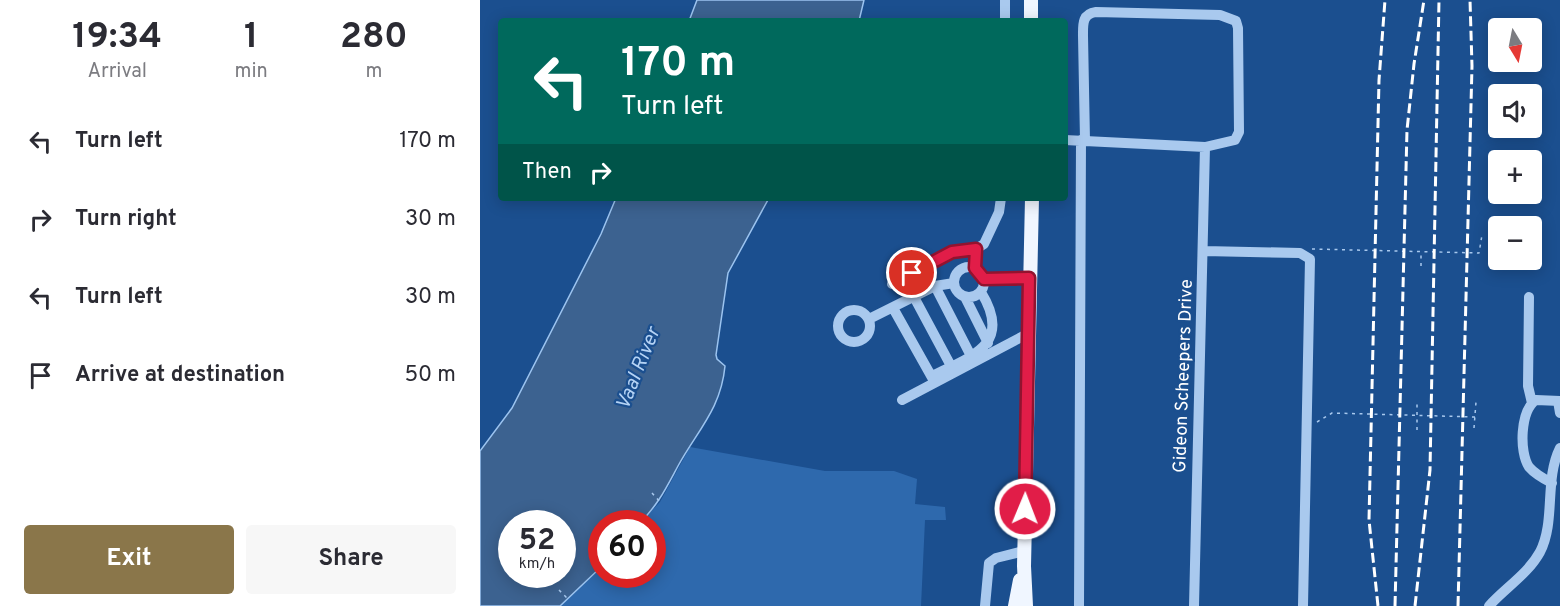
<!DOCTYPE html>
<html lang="en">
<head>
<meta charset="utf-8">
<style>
	:root { --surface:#fff; --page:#f7f7f7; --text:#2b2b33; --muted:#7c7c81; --accent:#8a764a }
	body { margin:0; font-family:Overpass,sans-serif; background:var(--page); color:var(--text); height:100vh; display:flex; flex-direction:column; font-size:22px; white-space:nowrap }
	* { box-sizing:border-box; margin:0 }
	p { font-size:20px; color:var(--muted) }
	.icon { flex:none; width:33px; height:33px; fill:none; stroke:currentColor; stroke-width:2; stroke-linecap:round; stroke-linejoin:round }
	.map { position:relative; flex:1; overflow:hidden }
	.details { display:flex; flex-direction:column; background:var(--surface); width:480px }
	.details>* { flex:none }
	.top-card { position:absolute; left:18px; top:18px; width:570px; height:183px; border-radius:6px; box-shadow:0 3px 15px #0003; background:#00695c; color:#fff; overflow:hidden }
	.needle { width:39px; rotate:170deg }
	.tools { position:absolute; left:1008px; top:18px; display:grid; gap:12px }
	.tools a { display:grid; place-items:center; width:54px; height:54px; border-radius:6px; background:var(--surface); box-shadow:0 3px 15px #0003; font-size:30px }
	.speed { position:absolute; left:18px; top:510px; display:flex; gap:12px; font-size:30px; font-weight:700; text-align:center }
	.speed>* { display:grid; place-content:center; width:78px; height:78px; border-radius:50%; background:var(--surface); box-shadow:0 3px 15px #0003; line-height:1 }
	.speed small { font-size:15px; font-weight:400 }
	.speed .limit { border:9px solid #d22; background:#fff; color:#111 }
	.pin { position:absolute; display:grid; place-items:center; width:51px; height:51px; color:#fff; margin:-26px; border:3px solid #fff; border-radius:50%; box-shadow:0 2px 6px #0007 }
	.me { position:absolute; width:66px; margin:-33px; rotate:1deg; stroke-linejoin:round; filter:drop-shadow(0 0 4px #0008) }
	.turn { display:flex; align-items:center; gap:21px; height:126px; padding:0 24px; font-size:27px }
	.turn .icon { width:78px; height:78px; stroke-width:2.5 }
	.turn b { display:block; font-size:42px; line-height:51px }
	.then { display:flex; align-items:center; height:57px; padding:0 24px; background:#0003; gap:12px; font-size:22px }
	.eta { display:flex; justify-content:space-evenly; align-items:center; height:102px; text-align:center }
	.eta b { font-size:36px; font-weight:700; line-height:42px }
	.button { display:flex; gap:12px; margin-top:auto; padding:12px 24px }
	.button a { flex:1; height:69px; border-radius:6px; background:var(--accent); color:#fff; font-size:24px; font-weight:700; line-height:69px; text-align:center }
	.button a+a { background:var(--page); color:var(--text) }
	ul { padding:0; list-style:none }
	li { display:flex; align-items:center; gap:18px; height:78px; padding:0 24px }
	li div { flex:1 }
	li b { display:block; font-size:22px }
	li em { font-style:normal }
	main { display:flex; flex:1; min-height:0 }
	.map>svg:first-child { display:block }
</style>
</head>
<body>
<main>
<section class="details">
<div class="eta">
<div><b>19:34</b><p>Arrival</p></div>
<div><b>1</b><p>min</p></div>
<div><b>280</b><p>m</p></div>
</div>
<ul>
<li><svg class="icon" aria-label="left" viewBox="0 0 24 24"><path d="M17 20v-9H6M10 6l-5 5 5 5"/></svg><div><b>Turn left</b></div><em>170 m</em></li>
<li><svg class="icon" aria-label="right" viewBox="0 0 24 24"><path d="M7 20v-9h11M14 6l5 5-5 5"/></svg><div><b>Turn right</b></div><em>30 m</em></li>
<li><svg class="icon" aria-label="left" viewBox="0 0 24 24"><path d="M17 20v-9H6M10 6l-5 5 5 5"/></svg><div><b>Turn left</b></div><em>30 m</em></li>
<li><svg class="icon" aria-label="arrive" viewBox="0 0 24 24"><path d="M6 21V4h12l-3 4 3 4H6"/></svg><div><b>Arrive at destination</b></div><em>50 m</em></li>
</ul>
<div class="button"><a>Exit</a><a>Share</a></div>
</section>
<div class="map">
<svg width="1080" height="606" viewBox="0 0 1080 606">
	<rect width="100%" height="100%" fill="#1b4f8f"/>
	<path fill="#2e69ad" d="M210,447L345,471H414L437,479L435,504L465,507L466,520H445L441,606H80L121,567L122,574H172V524L160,523L180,502Z"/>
	<path fill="#3c6290" stroke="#9cc4f0" stroke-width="1.5" fill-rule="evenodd" d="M217,0H384L379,21H209Z
		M136,198H289L248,273L236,355L237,359L245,366C241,409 217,431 198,466C185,490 179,503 160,523L122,524L121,567L80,606H0V451L32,408L121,234ZM32,524H82V574H32Z"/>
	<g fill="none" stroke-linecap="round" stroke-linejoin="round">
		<path stroke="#a9c9ee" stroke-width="1.5" stroke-dasharray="3 4.5" stroke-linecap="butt" d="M832,249L999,253L1002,235
			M941,266V252
			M837,422L852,413L995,417
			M994,428L996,402
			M937,430V404
			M172,493L180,502
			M157,513L164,520
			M121,548L122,549
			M79,590L87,598"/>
		<path stroke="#a9c9ee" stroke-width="10" d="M525,21V0
			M585,140L725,147L755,140L759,132L758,28L756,21L740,15L616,12C602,14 603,24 603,36L605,140
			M724,251L820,253L830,259L823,606
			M474 282a15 15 0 1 1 30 0a15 15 0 1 1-30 0Z
			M504,279L549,278
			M412,284L472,252L496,249L504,244L519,212L521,198
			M455,286L491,356
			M434,297L471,366
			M485,297L508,343
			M1049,297L1048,386L1052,403
			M413,308L454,381
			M358 326a16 16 0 1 1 32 0a16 16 0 1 1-32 0Z
			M389,319L455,286L474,283
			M452,376C493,356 533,344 501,292
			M422,400L549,333
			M1078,401L1080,413
			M1072,483C1064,479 1055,474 1049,467C1039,452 1040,411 1056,400L1080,401
			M505,606L509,563L516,558L544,551
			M599,606L601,140
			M714,606L725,147
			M1009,606C1025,588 1048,574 1060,552C1076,521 1064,480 1080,448"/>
		<path stroke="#f0f6ff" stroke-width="14" d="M551,21V0
			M535,606L540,580
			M546,606L544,566L552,198"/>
		<path stroke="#fff" stroke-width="3" stroke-dasharray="10 4.5" stroke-linecap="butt" d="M898,606L889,520L899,80L905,0
			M915,606L927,130L934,64L944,0
			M935,606L950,470L959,0
			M978,606L992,66L990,0"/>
	</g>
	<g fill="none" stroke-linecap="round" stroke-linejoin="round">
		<defs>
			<path id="route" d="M432,273L472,252L496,249L495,268L504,279L549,278L545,509"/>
		</defs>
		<use href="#route" stroke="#92132f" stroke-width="15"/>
		<use href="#route" stroke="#e11d48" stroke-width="10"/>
	</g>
	<g text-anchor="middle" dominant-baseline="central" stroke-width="4.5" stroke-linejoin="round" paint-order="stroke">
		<g font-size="18" fill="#fff" stroke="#1b4f8f">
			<text transform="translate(704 376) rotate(-88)">Gideon Scheepers Drive</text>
		</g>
		<g font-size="20" font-style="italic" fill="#b5d3f5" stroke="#1b4f8f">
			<text transform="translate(159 369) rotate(-68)">Vaal River</text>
		</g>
	</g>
</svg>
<div class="tools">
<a><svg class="needle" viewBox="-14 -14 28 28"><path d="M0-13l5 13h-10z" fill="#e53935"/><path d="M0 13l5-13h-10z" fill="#7c7c81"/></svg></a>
<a><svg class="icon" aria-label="sound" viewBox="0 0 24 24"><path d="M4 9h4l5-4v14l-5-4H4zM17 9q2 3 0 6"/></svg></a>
<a>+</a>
<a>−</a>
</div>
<div class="speed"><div>52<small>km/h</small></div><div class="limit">60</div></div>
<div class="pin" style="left:432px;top:273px;background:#d93025"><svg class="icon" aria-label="arrive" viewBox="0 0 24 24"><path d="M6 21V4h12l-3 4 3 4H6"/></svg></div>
<svg class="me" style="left:545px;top:509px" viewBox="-20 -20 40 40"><circle r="17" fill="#e11d48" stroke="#fff" stroke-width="3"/><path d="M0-11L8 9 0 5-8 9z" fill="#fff"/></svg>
<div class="top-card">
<div class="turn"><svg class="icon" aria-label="left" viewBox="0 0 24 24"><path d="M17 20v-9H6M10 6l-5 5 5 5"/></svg><div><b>170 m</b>Turn left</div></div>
<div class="then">Then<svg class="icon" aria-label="right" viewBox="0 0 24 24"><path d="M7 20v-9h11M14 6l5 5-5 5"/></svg></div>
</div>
</div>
</main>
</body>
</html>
